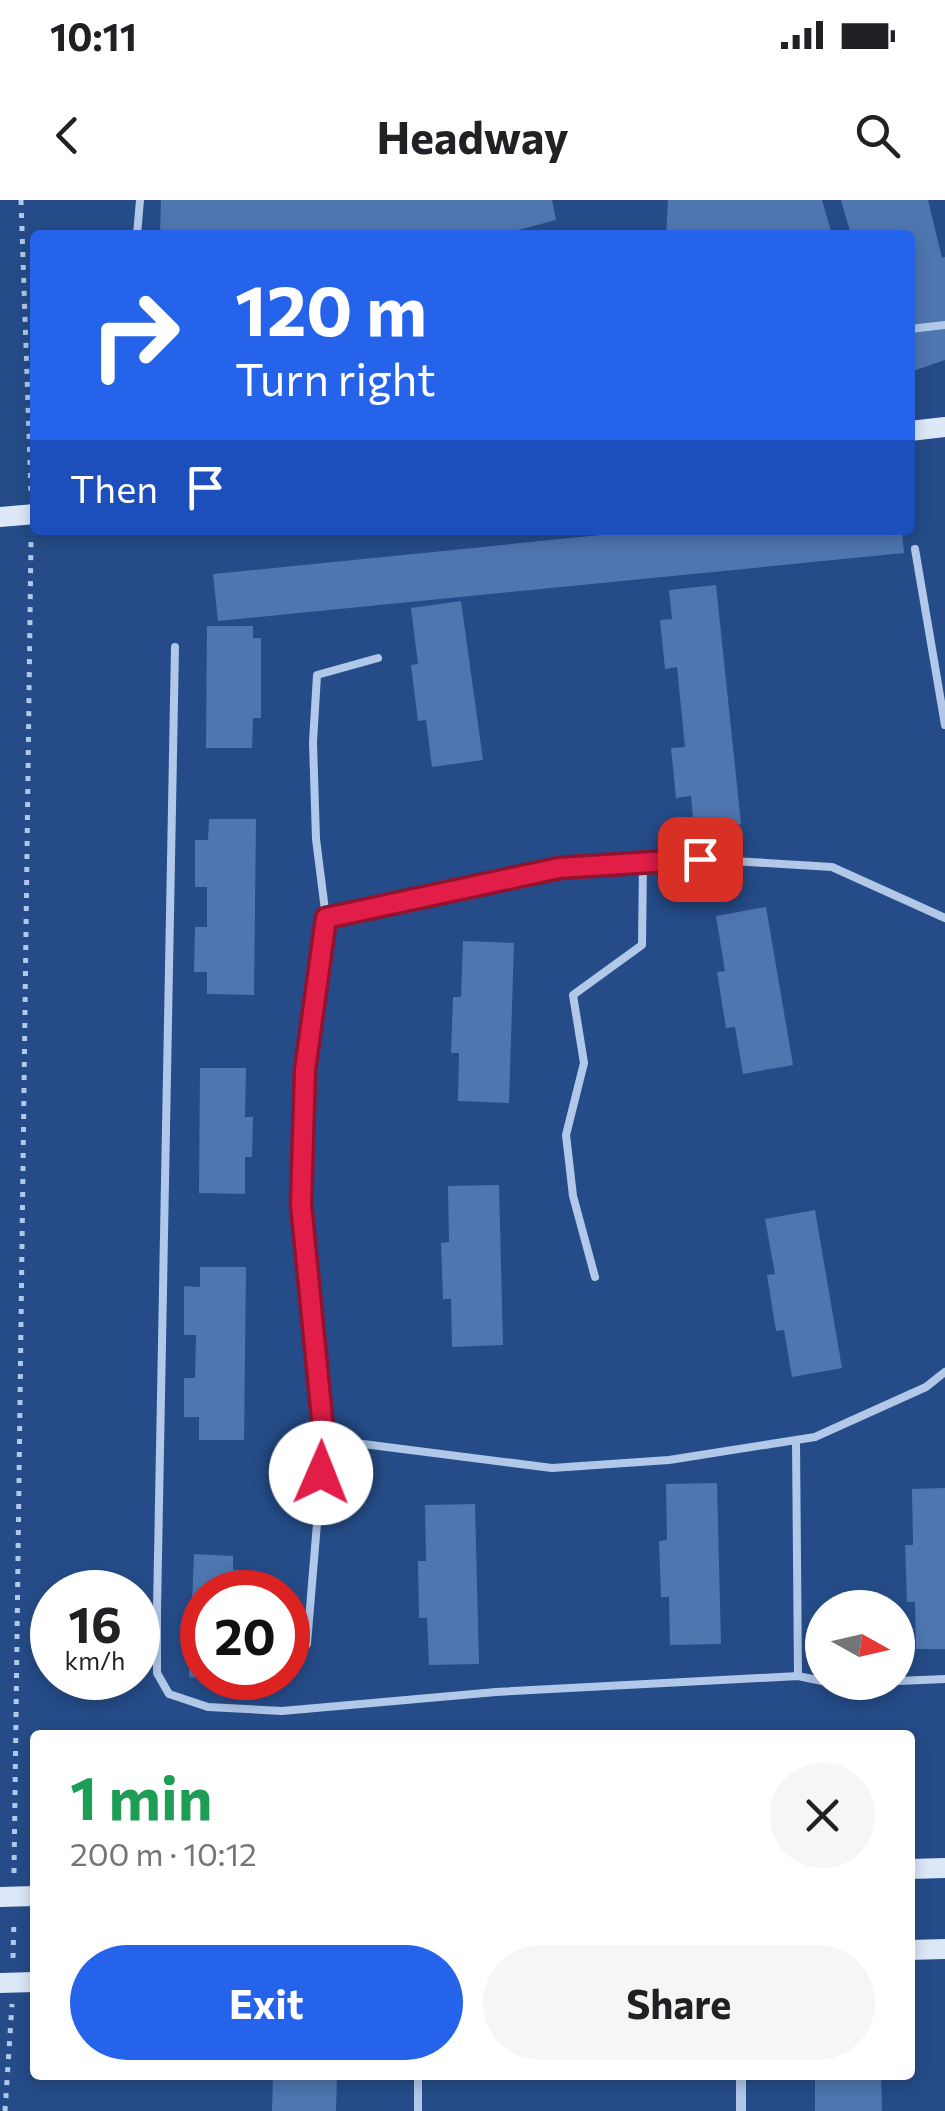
<!DOCTYPE html>
<html lang="en">
<head>
<meta charset="utf-8">
<style>
	:root { --surface:#fff; --page:#f6f6f6; --text:#202124; --muted:#757577; --accent:#2563eb }
	body { margin:0; font-family:Commissioner,sans-serif; background:var(--page); color:var(--text); height:100vh; display:flex; flex-direction:column; font-size:38px; white-space:nowrap }
	* { box-sizing:border-box; margin:0 }
	p { font-size:32px; color:var(--muted) }
	.icon { flex:none; width:55px; height:55px; fill:none; stroke:currentColor; stroke-width:2; stroke-linecap:round; stroke-linejoin:round }
	.map { position:relative; flex:1; overflow:hidden }
	.drawer { position:absolute; left:30px; top:1530px; width:885px; height:350px; display:flex; flex-direction:column; background:var(--surface); border-radius:10px; box-shadow:0 5px 15px #0003 }
	.drawer>* { flex:none }
	.guide { position:absolute; left:30px; top:30px; width:885px; height:305px; border-radius:10px; box-shadow:0 5px 15px #0003; background:#2563eb; color:#fff; overflow:hidden }
	.needle { width:65px; rotate:98deg }
	.fabs { position:absolute; left:805px; top:1390px; display:grid; gap:20px }
	.fabs a { display:grid; place-items:center; width:110px; height:110px; border-radius:50%; background:var(--surface); box-shadow:0 5px 15px #0003; font-size:50px }
	.speed { position:absolute; left:30px; top:1370px; display:flex; gap:20px; font-size:50px; font-weight:700; text-align:center }
	.speed>* { display:grid; place-content:center; width:130px; height:130px; border-radius:50%; background:var(--surface); box-shadow:0 5px 15px #0003; line-height:1 }
	.speed small { font-size:25px; font-weight:400 }
	.speed .limit { border:15px solid #d22; background:#fff; color:#111 }
	.pin { position:absolute; display:grid; place-items:center; width:85px; height:85px; color:#fff; margin:-42px; border-radius:20px; box-shadow:0 5px 15px #0006 }
	.me { position:absolute; width:110px; margin:-55px; rotate:1deg; stroke-linejoin:round; filter:drop-shadow(0 0 8px #0008) }
	.turn { display:flex; align-items:center; gap:35px; height:210px; padding:0 40px; font-size:45px }
	.turn .icon { width:130px; height:130px; stroke-width:2.5 }
	.turn b { display:block; font-size:70px; line-height:85px }
	.then { display:flex; align-items:center; height:95px; padding:0 40px; background:#0003; gap:20px; font-size:38px }
	.round { display:grid; place-items:center; flex:none; width:105px; height:105px; border-radius:52px; background:var(--page) }
	.headline { display:flex; align-items:center; justify-content:space-between; height:170px; padding:0 40px }
	h1 { font-size:60px; font-weight:700; line-height:75px; color:#1e9e55 }
	.action { display:flex; gap:20px; margin-top:auto; padding:20px 40px }
	.action a { flex:1; height:115px; border-radius:60px; background:var(--accent); color:#fff; font-size:40px; font-weight:700; line-height:115px; text-align:center }
	.action a+a { background:var(--page); color:var(--text) }
	.status { display:flex; justify-content:space-between; align-items:center; height:70px; padding:0 50px; background:var(--surface); direction:ltr }
	.status svg { height:28px; fill:currentColor }
	header { display:flex; justify-content:space-between; align-items:center; height:130px; padding:0 40px; background:var(--surface); font-size:45px; font-weight:700 }
	.map>svg:first-child { display:block }
</style>
</head>
<body>
<div class="status"><b>10:11</b><svg viewBox="0 0 49 12"><path d="M0 12V9h3v3zM5 12V6h3v6zM10 12V3h3v9zM15 12V0h3v12zM26 1h20v11H26zM47 4h2v5h-2z"/></svg></div>
<header><svg class="icon" aria-label="back" viewBox="0 0 24 24"><path d="M15 5l-7 7 7 7"/></svg>Headway<svg class="icon" aria-label="search" viewBox="0 0 24 24"><circle cx="10" cy="10" r="6"/><path d="M15 15l6 6"/></svg></header>
<div class="map">
<svg width="945" height="1911" viewBox="0 0 945 1911">
	<rect width="100%" height="100%" fill="#254c88"/>
	<path fill="#4e76af" d="M161,0H552L556,20L500,35H160Z
		M668,0H822L832,35H666Z
		M841,0H928L942,58L945,57V160L910,172V35H851Z
		M651,330H902L904,353L218,421L213,374Z
		M716,385L741,624L694,629L691,596L676,598L671,548L685,547L677,467L665,469L660,420L672,419L669,390Z
		M461,401L483,560L432,567L426,520L418,521L411,465L418,464L411,408Z
		M207,426H253V438H261V518H253L252,548H206Z
		M209,619H256L254,795L207,794V772H194L195,727H207V687H195V640H208Z
		M766,707L793,865L743,874L735,827L726,828L717,772L725,771L716,716Z
		M463,741L514,743L509,903L458,901L459,853H451L453,797H461Z
		M200,868H246L245,917H253L252,957H245V994L199,993Z
		M499,985L503,1145L452,1147L451,1099H443L441,1043L449,1042L448,986Z
		M815,1010L842,1168L792,1177L784,1130L776,1131L767,1075L775,1074L765,1019Z
		M200,1067H246L244,1240H199V1217H184V1178H195L196,1135H184V1086L200,1087Z
		M717,1283L721,1444L670,1445L669,1397H661L659,1341L667,1340L666,1284Z
		M945,1288V1449H916L915,1402H907L905,1345H913L912,1289Z
		M475,1304L479,1464L429,1465L427,1418H419L418,1361H426L425,1305Z
		M194,1354L233,1356V1370L245,1371L244,1392H202V1478L189,1477Z
		M273,1875H337L336,1911H272Z
		M815,1875H881L882,1911H815Z"/>
	<g fill="none" stroke-linecap="round" stroke-linejoin="round">
		<path stroke="#b1c8e9" stroke-width="5" stroke-dasharray="5 8" stroke-linecap="butt" d="M21,0L31,293
			M14,1673L31,339
			M13,1758L14,1719
			M5,1911L12,1804"/>
		<path stroke="#b1c8e9" stroke-width="8" d="M137,35L140,0
			M910,129L945,125
			M915,349L945,525
			M175,447L157,1410V1473L169,1494L208,1507L282,1511L496,1492L798,1476L822,1481
			M326,718L559,668L700,659L832,667L945,718
			M595,1077L573,996L566,935L584,863L573,795L642,745L643,663
			M324,1239L552,1268L669,1260L815,1237L926,1187L945,1172
			M796,1240L798,1476
			M307,1444L324,1239L301,1004L305,870L326,718L316,639L313,542L317,475L378,458
			M898,1481L945,1479
			M830,1482H878
			M418,1875V1911"/>
		<path stroke="#b1c8e9" stroke-width="10" d="M741,1911V1875"/>
		<path stroke="#dce7f8" stroke-width="20" d="M910,231L945,227
			M0,317L35,314
			M910,1669L945,1668
			M0,1697L35,1696
			M910,1750L945,1749
			M0,1783L35,1782"/>
	</g>
	<g fill="none" stroke-linecap="round" stroke-linejoin="round">
		<defs>
			<path id="route" d="M321,1273L324,1239L301,1004L305,870L326,718L559,668L700,659"/>
		</defs>
		<use href="#route" stroke="#92132f" stroke-width="25"/>
		<use href="#route" stroke="#e11d48" stroke-width="18"/>
	</g>
</svg>
<div class="fabs">
<a><svg class="needle" viewBox="-14 -14 28 28"><path d="M0-13l5 13h-10z" fill="#e53935"/><path d="M0 13l5-13h-10z" fill="#757577"/></svg></a>
</div>
<div class="speed"><div>16<small>km/h</small></div><div class="limit">20</div></div>
<div class="pin" style="left:700px;top:659px;background:#d93025"><svg class="icon" aria-label="arrive" viewBox="0 0 24 24"><path d="M6 21V4h12l-3 4 3 4H6"/></svg></div>
<svg class="me" style="left:321px;top:1273px" viewBox="-20 -20 40 40"><circle r="19" fill="#fff"/><path d="M0-13L10 11 0 6-10 11z" fill="#e11d48"/></svg>
<div class="guide">
<div class="turn"><svg class="icon" aria-label="right" viewBox="0 0 24 24"><path d="M7 20v-9h11M14 6l5 5-5 5"/></svg><div><b>120 m</b>Turn right</div></div>
<div class="then">Then<svg class="icon" aria-label="arrive" viewBox="0 0 24 24"><path d="M6 21V4h12l-3 4 3 4H6"/></svg></div>
</div>
<section class="drawer">
<div class="headline"><div><h1>1 min</h1><p>200 m · 10:12</p></div><a class="round"><svg class="icon" aria-label="close" viewBox="0 0 24 24"><path d="M6 6l12 12M18 6L6 18"/></svg></a></div>
<div class="action"><a>Exit</a><a>Share</a></div>
</section>
</div>
</body>
</html>
